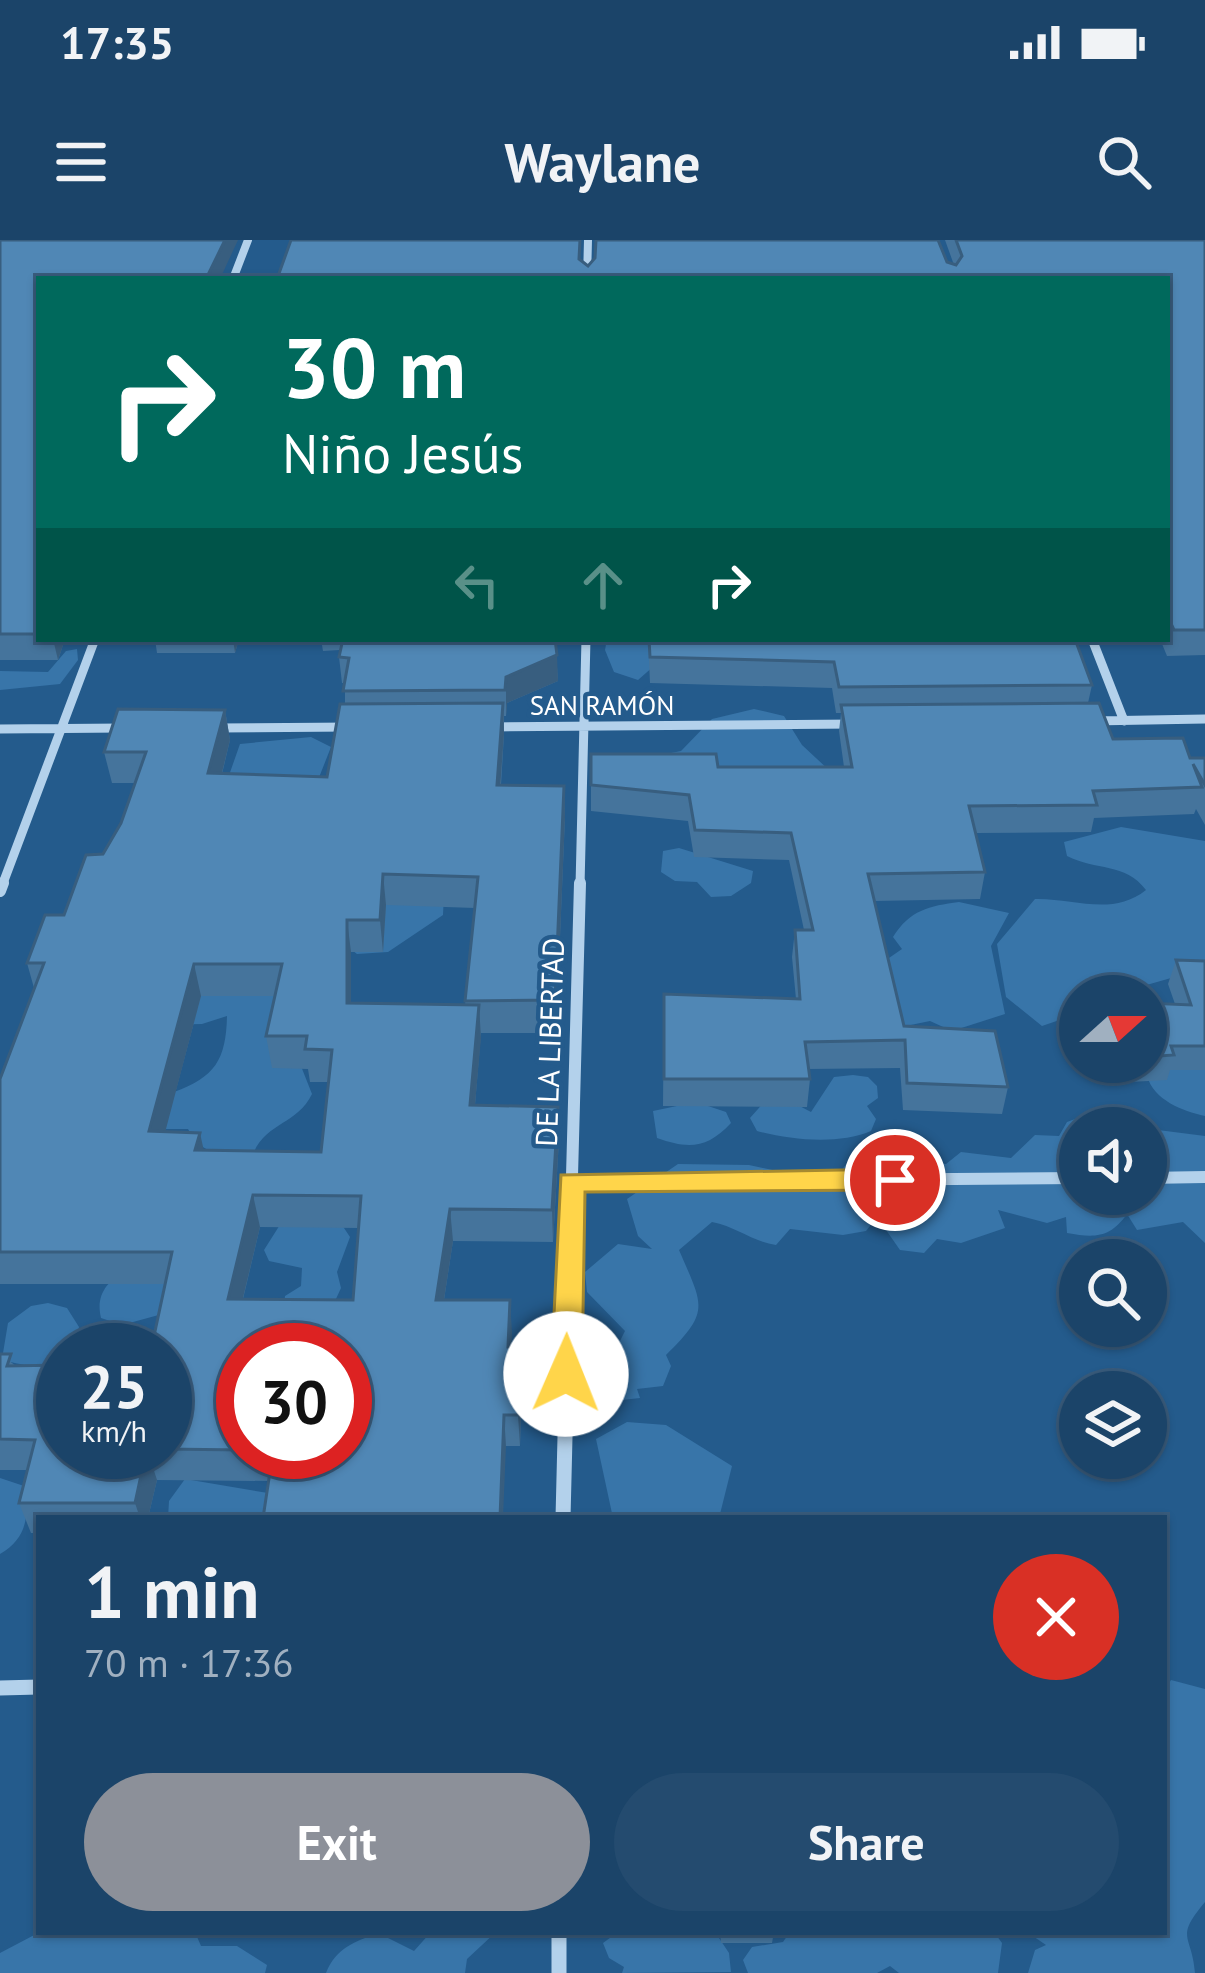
<!DOCTYPE html>
<html lang="en">
<head>
<meta charset="utf-8">
<style>
	:root { --surface:#1b4469; --page:#244b6f; --text:#f1f3f6; --muted:#a0b0c0; --line:#395c7d; --accent:#8c9099 }
	body { margin:0; font-family:"PT Sans",sans-serif; background:var(--page); color:var(--text); height:100vh; display:flex; flex-direction:column; font-size:45px; white-space:nowrap }
	* { box-sizing:border-box; margin:0 }
	p { font-size:39px; color:var(--muted) }
	.icon { flex:none; width:66px; height:66px; fill:none; stroke:currentColor; stroke-width:2; stroke-linecap:round; stroke-linejoin:round }
	.map { position:relative; flex:1; overflow:hidden }
	.panel { position:absolute; left:36px; top:1275px; width:1131px; height:420px; display:flex; flex-direction:column; background:var(--surface); border-radius:0px; box-shadow:0 3px 9px #0004,0 0 0 3px var(--line) }
	.panel>* { flex:none }
	.guide { position:absolute; left:36px; top:36px; width:1134px; height:366px; border-radius:0px; box-shadow:0 3px 9px #0004,0 0 0 3px var(--line); background:#00695c; color:#fff; overflow:hidden }
	.needle { width:78px; rotate:69deg }
	.tools { position:absolute; left:1059px; top:735px; display:grid; gap:24px }
	.tools a { display:grid; place-items:center; width:108px; height:108px; border-radius:50%; background:var(--surface); box-shadow:0 3px 9px #0004,0 0 0 3px var(--line); font-size:60px }
	.speed { position:absolute; left:36px; top:1083px; display:flex; gap:24px; font-size:60px; font-weight:700; text-align:center }
	.speed>* { display:grid; place-content:center; width:156px; height:156px; border-radius:50%; background:var(--surface); box-shadow:0 3px 9px #0004,0 0 0 3px var(--line); line-height:1 }
	.speed small { font-size:30px; font-weight:400 }
	.speed .limit { border:18px solid #d22; background:#fff; color:#111 }
	.pin { position:absolute; display:grid; place-items:center; width:102px; height:102px; color:#fff; margin:-51px; border:6px solid #fff; border-radius:50%; box-shadow:0 3px 12px #0007 }
	.me { position:absolute; width:132px; margin:-66px; rotate:1deg; stroke-linejoin:round; filter:drop-shadow(0 0 9px #0008) }
	.turn { display:flex; align-items:center; gap:42px; height:252px; padding:0 48px; font-size:54px }
	.turn .icon { width:156px; height:156px; stroke-width:2.5 }
	.turn b { display:block; font-size:84px; line-height:102px }
	.lanes { display:flex; align-items:center; height:114px; padding:0 48px; background:#0003; justify-content:center; gap:60px; direction:ltr }
	.lanes .off { opacity:.35 }
	.round { display:grid; place-items:center; flex:none; width:126px; height:126px; border-radius:63px; background:var(--page) }
	.headline { display:flex; align-items:center; justify-content:space-between; height:204px; padding:0 48px }
	h1 { font-size:72px; font-weight:700; line-height:90px }
	.cta { display:flex; gap:24px; margin-top:auto; padding:24px 48px }
	.cta a { flex:1; height:138px; border-radius:72px; background:var(--accent); color:#fff; font-size:48px; font-weight:700; line-height:138px; text-align:center }
	.cta a+a { background:var(--page); color:var(--text) }
	.status { display:flex; justify-content:space-between; align-items:center; height:84px; padding:0 60px; background:var(--surface); direction:ltr }
	.status svg { height:33px; fill:currentColor }
	header { display:flex; justify-content:space-between; align-items:center; height:156px; padding:0 48px; background:var(--surface); font-size:54px; font-weight:700 }
	.map>svg:first-child { display:block }
</style>
</head>
<body>
<div class="status"><b>17:35</b><svg viewBox="0 0 49 12"><path d="M0 12V9h3v3zM5 12V6h3v6zM10 12V3h3v9zM15 12V0h3v12zM26 1h20v11H26zM47 4h2v5h-2z"/></svg></div>
<header><svg class="icon" aria-label="menu" viewBox="0 0 24 24"><path d="M4 6h16M4 12h16M4 18h16"/></svg>Waylane<svg class="icon" aria-label="search" viewBox="0 0 24 24"><circle cx="10" cy="10" r="6"/><path d="M15 15l6 6"/></svg></header>
<div class="map">
<svg width="1205" height="1733" viewBox="0 0 1205 1733">
	<rect width="100%" height="100%" fill="#245b8c"/>
	<path fill="#3875a9" d="M663,399V418L638,440L614,432L605,410L607,399Z
		M77,409L78,420L60,444L0,450V431L48,432L66,411Z
		M754,469L784,476L802,505L831,532L827,541L641,519L681,511L712,479Z
		M311,497L331,507L318,540L227,541L240,504Z
		M1121,587L1205,601V737L1178,736L1143,746L1138,756H1080V773L1042,786L1006,757L997,704L1035,659C1074,658 1112,677 1146,650C1125,622 1096,631 1067,616L1064,602Z
		M679,608L753,631L751,643L731,656L711,657L697,642L675,641L661,632L663,611Z
		M444,653L443,675L388,712L357,714L344,704L342,667Z
		M959,662L1009,673L991,706L1005,774L952,791L930,781L891,789L873,729L902,709L893,697C910,670 929,666 959,662Z
		M289,731L297,816L312,854C297,885 266,882 253,914C223,913 203,918 188,889H158L174,852C215,837 226,820 227,776L202,784L155,785L130,740Z
		M1205,820V876C1182,871 1154,860 1147,836Z
		M853,835L868,837L877,846L878,858L867,866L876,879L871,891C838,905 791,900 757,891L750,878L765,861L788,860L811,872L834,837Z
		M696,862L726,872L731,883C707,909 688,909 657,898L653,871Z
		M1086,875L1111,878L1119,888H1080V954H1146V900L1158,890L1205,896V1003L1183,982L1137,990L1127,974C1110,998 1095,998 1067,993L1066,977L1047,983L998,970L1005,988L961,1003L937,999L924,1013L900,1010L877,977L866,991L843,995L790,989L776,1005C751,1001 737,987 712,982L679,1010C703,1066 711,1071 666,1115L671,1126L663,1146L637,1149L640,1158L613,1161L590,1135L589,1114L616,1109L625,1091L587,1052L585,1032L618,1004L652,1009L638,996L627,959L678,924L749,925L820,940L840,932L851,918L874,915L946,924L961,912L1011,918L1035,895L1059,896L1067,882Z
		M283,980L340,982L350,997L337,1032L341,1048L335,1061L254,1110L283,1080L285,1056L301,1046L302,1028L269,1021L264,1010Z
		M128,1027L175,1046L166,1073L122,1085L101,1078C95,1053 109,1041 128,1027Z
		M48,1063L67,1068L79,1087C71,1123 37,1133 2,1119L8,1083L31,1066Z
		M545,1086L567,1091L583,1110L578,1138L537,1151L513,1144L510,1106L530,1089Z
		M627,1182L666,1185L732,1226L719,1278H613L596,1199Z
		M0,1238L24,1246C30,1274 27,1299 0,1314Z
		M185,1239L268,1253L263,1278H168L169,1261Z
		M1171,1440L1205,1449V1662C1174,1699 1192,1694 1195,1733H1028L1035,1710L1046,1705L1027,1692H1164V1451Z
		M40,1692H195L201,1706H237L267,1725L265,1733H0V1713Z
		M431,1692H496L467,1719L465,1733H326C336,1708 354,1702 378,1693L414,1711Z
		M618,1692H715L729,1713L731,1732L622,1733L624,1727L609,1718L603,1703Z
		M790,1692H994L1002,1703L998,1733H899L890,1726L877,1733H748L743,1720L752,1707L783,1702Z"/>
	<g fill="none" stroke-linecap="round" stroke-linejoin="round">
		<path stroke="#b3d1eb" stroke-width="8" d="M233,39L248,0
			M587,39L588,0"/>
		<path stroke="#b3d1eb" stroke-width="9" d="M1092,399L1124,481
			M1092,481L1205,479
			M492,487L856,484
			M216,488L352,487
			M0,489L124,488
			M2,646L95,399
			M580,646L586,399"/>
		<path stroke="#b3d1eb" stroke-width="12" d="M0,651L3,643
			M1146,938L1205,937
			M571,942L1080,938
			M567,1119L580,643"/>
		<path stroke="#b3d1eb" stroke-width="15" d="M563,1278L567,1116
			M0,1448L39,1447
			M559,1692V1733"/>
	</g>
	<path fill="#45749c" fill-rule="evenodd" d="M0,0L39,39V399H65L58,420H0Z
		M945,0H1205V415L1167,416L1160,399H1118H1167V39H277L580,20L588,26L947,22L954,25Z
		M155,399H239L235,413H157Z
		M321,399H555L558,441L507,463L506,476H504V494L501,545L564,546L565,577L556,793H481L475,865L559,899L553,1002L453,1001L444,1060H510L511,1107L522,1138L520,1206H506L269,1241L157,1240L148,1278H39V1293H31L19,1263L27,1230H0V1114L16,1126L63,1212H165V1044H0V839L34,748L27,723L64,675L121,583L135,543H112L104,512L225,470L230,500L222,534L327,537L345,464V443H342L339,417L340,410L323,411ZM386,665L475,668L465,765L351,763V712H383ZM201,756H275L266,796L272,828L308,829L310,842H329L321,912L204,911L165,891ZM260,987L359,988L353,1060L243,1059ZM243,1110L345,1212H243Z
		M648,399H1075L1092,445L1088,463L1113,499L1190,518H1205V585L1196,569L1194,574L1094,578L1091,592L975,593L985,632L980,659L874,661L904,786L1008,847L1002,874L903,870L900,828L808,829L810,839L807,867L663,866L664,754L796,759L792,717L795,690H804L789,620L694,617L688,581L591,571V514L718,527H844L839,491L841,473H836L832,448L650,443Z
		M1176,720L1205,721V830H1170L1167,840L1111,843L1104,822H1146V763L1175,764L1168,744Z
		M720,1692H774L772,1703H721Z"/>
	<path fill="#385e7f" d="M225,0H238L220,39H206Z
		M53,399H65L58,420Z
		M233,399H239L235,413Z
		M557,415L558,441L507,463L506,476V437Z
		M503,463L504,494L498,576L497,545Z
		M225,470L230,500L214,565L208,533Z
		M564,546L565,577L556,793L555,760Z
		M383,634L386,665L383,712L380,680Z
		M347,680L351,712V795L347,763Z
		M194,724L201,756L157,923L149,891Z
		M479,765L481,798L472,898L470,865Z
		M558,867L559,899L553,1002L552,970Z
		M200,893L207,925L195,910Z
		M253,955L260,987L235,1091L228,1059Z
		M450,969L453,1001L439,1092L436,1060Z
		M510,1060L512,1092L510,1139L508,1107Z
		M520,1107L522,1138L520,1206L518,1175Z
		M504,1175L506,1206L503,1278H500Z
		M146,1212H148L157,1240L148,1278H140L135,1263Z"/>
	<path fill="#5087b5" stroke="#385e7f" stroke-width="3" fill-rule="evenodd" d="M0,0H225L206,39H39V394H0Z
		M291,0H580L579,19L588,26L595,18L596,0H938L947,22L956,25L962,16L956,0H1205V390H1174L1167,375V39H277Z
		M343,399H555L557,415L506,437L505,450L343,451L349,418L339,417Z
		M649,399H1075L1092,445L839,447L834,422L650,417Z
		M503,463L497,545L564,546L555,760L465,761L478,637L383,634L380,680H347V763L479,765L470,865L558,867L552,970L450,969L436,1060H510L508,1107H520L518,1175H504L500,1278H263L273,1212H345V1110H243V1210L165,1209V1110H151L172,1012H0V839L44,723H27L45,675H64L86,615L103,614L121,583L146,512H104L118,469L225,470L208,533L327,537L340,464ZM194,724H282L266,796H307L305,809L332,810L321,912L195,910L200,893L149,891ZM253,955L361,956L353,1060L228,1059Z
		M1099,463L1113,499L1183,498L1190,518H1205V545L1193,524L1202,547L1093,551L1097,565L969,566L985,632L868,634L904,786L995,791L1008,847L907,843L905,800L805,802L810,839H664V754L800,759L795,690H813L791,593L695,590L689,555L591,545V514H716L718,527H852L841,465Z
		M1176,720L1205,721V806H1171L1174,815L1146,817V763L1191,765Z
		M0,1114H11L7,1126L63,1125V1212H146L135,1263H19L35,1200L0,1199Z"/>
	<path fill="#ffd54a" stroke="#a68a30" stroke-width="3" d="M895,929L909,940L895,950L585,952L582,1134L577,1143H555L551,1134L561,935Z"/>
	<g text-anchor="middle" dominant-baseline="central" stroke-width="9" stroke-linejoin="round" paint-order="stroke">
		<g font-size="27" fill="#fff" stroke="#245b8c">
			<text x="602" y="465">SAN RAMÓN</text>
		</g>
		<g font-size="30" fill="#fff" stroke="#245b8c">
			<text transform="translate(549 802) rotate(-88)">DE LA LIBERTAD</text>
		</g>
	</g>
</svg>
<div class="tools">
<a><svg class="needle" viewBox="-14 -14 28 28"><path d="M0-13l5 13h-10z" fill="#e53935"/><path d="M0 13l5-13h-10z" fill="#a0b0c0"/></svg></a>
<a><svg class="icon" aria-label="sound" viewBox="0 0 24 24"><path d="M4 9h4l5-4v14l-5-4H4zM17 9q2 3 0 6"/></svg></a>
<a><svg class="icon" aria-label="search" viewBox="0 0 24 24"><circle cx="10" cy="10" r="6"/><path d="M15 15l6 6"/></svg></a>
<a><svg class="icon" aria-label="layers" viewBox="0 0 24 24"><path d="M12 4l9 5-9 5-9-5zM3 14l9 5 9-5"/></svg></a>
</div>
<div class="speed"><div>25<small>km/h</small></div><div class="limit">30</div></div>
<div class="pin" style="left:895px;top:940px;background:#d93025"><svg class="icon" aria-label="arrive" viewBox="0 0 24 24"><path d="M6 21V4h12l-3 4 3 4H6"/></svg></div>
<svg class="me" style="left:566px;top:1134px" viewBox="-20 -20 40 40"><circle r="19" fill="#fff"/><path d="M0-13L10 11 0 6-10 11z" fill="#ffd54a"/></svg>
<div class="guide">
<div class="turn"><svg class="icon" aria-label="right" viewBox="0 0 24 24"><path d="M7 20v-9h11M14 6l5 5-5 5"/></svg><div><b>30 m</b>Niño Jesús</div></div>
<div class="lanes"><svg class="icon off" aria-label="left" viewBox="0 0 24 24"><path d="M17 20v-9H6M10 6l-5 5 5 5"/></svg><svg class="icon off" aria-label="ahead" viewBox="0 0 24 24"><path d="M12 20V5M6 11l6-6 6 6"/></svg><svg class="icon" aria-label="right" viewBox="0 0 24 24"><path d="M7 20v-9h11M14 6l5 5-5 5"/></svg></div>
</div>
<section class="panel">
<div class="headline"><div><h1>1 min</h1><p>70 m · 17:36</p></div><a class="round" style="background:#d93025;color:#fff"><svg class="icon" aria-label="close" viewBox="0 0 24 24"><path d="M6 6l12 12M18 6L6 18"/></svg></a></div>
<div class="cta"><a>Exit</a><a>Share</a></div>
</section>
</div>
</body>
</html>
